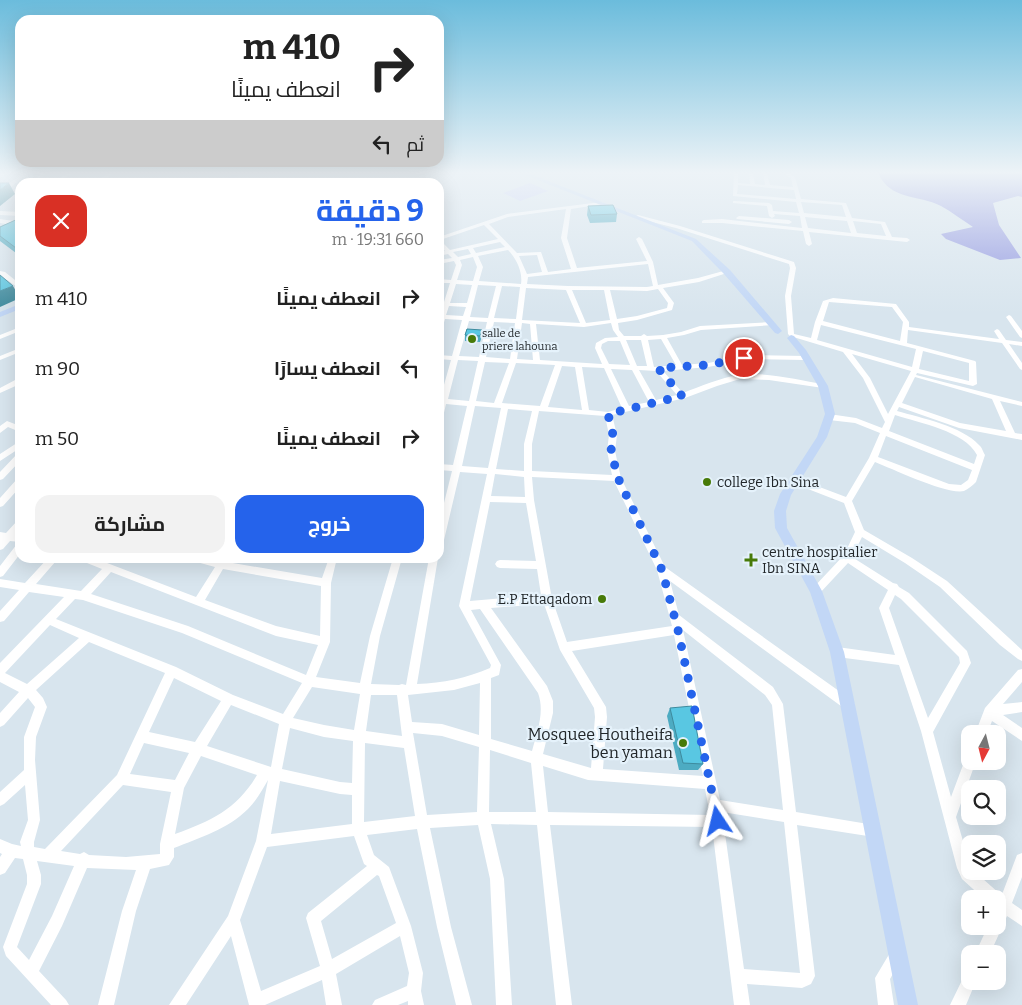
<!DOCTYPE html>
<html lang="ar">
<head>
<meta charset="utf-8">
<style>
	:root { --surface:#fff; --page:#f2f2f2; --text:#222; --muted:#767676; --accent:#2563eb }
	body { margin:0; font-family:Bitter,Cairo,serif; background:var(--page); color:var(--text); direction:rtl; height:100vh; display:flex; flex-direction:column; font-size:19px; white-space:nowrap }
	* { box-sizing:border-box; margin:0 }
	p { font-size:16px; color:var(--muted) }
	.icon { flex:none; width:28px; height:28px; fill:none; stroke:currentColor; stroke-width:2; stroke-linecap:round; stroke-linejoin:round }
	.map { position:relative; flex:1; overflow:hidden; direction:ltr }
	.sheet { position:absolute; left:15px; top:178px; width:429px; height:385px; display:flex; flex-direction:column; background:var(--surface); border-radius:15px; box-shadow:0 5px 20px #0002; direction:rtl }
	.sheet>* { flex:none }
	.banner { position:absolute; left:15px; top:15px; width:429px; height:152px; border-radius:15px; box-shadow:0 5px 20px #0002; direction:rtl; background:#fff; color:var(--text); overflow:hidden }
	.needle { width:32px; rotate:187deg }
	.tools { position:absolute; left:961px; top:725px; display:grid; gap:10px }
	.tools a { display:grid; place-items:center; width:45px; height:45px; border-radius:10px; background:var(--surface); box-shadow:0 5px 20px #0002; font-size:25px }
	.pin { position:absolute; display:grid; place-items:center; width:42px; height:42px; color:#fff; margin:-21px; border:2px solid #fff; border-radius:50%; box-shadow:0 1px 5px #0007 }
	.me { position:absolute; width:55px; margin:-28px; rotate:350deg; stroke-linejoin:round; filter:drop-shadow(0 0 4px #0008) }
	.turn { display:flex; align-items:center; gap:18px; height:105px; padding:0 20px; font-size:22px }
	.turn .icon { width:65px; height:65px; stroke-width:2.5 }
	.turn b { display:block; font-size:35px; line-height:42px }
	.then { display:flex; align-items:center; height:48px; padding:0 20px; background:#0003; gap:10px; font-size:19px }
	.round { display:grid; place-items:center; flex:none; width:52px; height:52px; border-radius:15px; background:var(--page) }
	.headline { display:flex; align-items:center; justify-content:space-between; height:85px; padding:0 20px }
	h1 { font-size:30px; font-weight:700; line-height:38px; color:var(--accent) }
	.primary-button { display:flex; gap:10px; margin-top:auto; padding:10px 20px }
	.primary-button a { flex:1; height:58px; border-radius:15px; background:var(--accent); color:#fff; font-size:20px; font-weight:700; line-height:58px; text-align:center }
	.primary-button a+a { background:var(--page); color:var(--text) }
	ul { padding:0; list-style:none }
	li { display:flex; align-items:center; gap:15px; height:70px; padding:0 20px }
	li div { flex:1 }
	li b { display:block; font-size:19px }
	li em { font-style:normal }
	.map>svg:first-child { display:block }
</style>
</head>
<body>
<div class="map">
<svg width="1022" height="1005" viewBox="0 0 1022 1005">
	<rect width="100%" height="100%" fill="#d8e5ee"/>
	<path fill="#c8cef9" d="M530,183L548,191L520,201L503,193Z"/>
	<path fill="#9197e0" d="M878,173H1022V197L1018,196L993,203L999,225L1021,258L1000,260L946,239L941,234L973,227C962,220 952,212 941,206C918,194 891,201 878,173Z"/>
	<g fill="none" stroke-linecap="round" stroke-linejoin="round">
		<path fill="#fff" fill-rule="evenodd" d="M3,173H8L0,178V175Z
			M23,173H28L11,187H7V185Z
			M42,173H47L35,182H31Z
			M68,173H73L58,182H53Z
			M109,173H114L100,182H95Z
			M734,173H738V183L750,184L749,173H753L755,184L765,185L763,173H767L770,185L793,187L791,178L783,173H788L795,177L801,199L846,203L852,218L885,222L892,237L907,238L910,240L907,242L809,232L812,244L809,246L806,244L803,231L722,223H702V221L704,220L722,219L802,228L800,216L774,214L775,216L772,218L769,216L767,206L733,203V201H735L769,203L772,205L773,211L799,213L796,202L733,196ZM738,185L794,190L796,199L737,194ZM801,202L842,205L846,217L804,213ZM805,217L847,221L851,233L808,228ZM853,221L881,224L886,236L857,233Z
			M601,202H603V204L571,209L567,238L577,268L647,261L636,239L639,237L642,239L653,262L658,285L698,278L727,270L730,272L699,282L663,288L674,303L672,310L637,320L618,323L619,330L624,336H641L644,334L647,336L663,335L681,332L700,326L771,322L773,323V325L701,330L684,335L667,338L682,365L708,363L752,355L805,356L808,358L805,360L752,359L708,367L663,371L683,393C701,386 720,378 739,375C761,371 800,380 823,384L827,386L823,388L769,380L740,379L717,386L685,398L612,415L617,435L615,451L621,478L665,567L853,701L855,705L853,709L849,710L845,709L670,581L679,615L773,687L783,704L796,812L874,825L879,826L880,831L879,836L874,837L797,825L815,976L811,984L802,988L747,984L750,1005H734L712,827L550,825L572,1005H556L537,825L491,824L504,879L512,1005H496L490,879L478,825L430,828L451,927L472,1005H456L437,927L417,829L367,835L374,855L389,867L411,926L423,973L421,991L424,1005H408V1001L398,1005H372L375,1000L407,986L409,973L400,936L336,974L342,1005H326L322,980L265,1005H249L231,936L186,1005H169L228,916L256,841L268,780C262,790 257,800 248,809C228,829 199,838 174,848V857L169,865L150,869L136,911L114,1005H98L122,911L136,870L87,868L62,926L39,971L66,1000L69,1005H51L6,956L3,947L27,884V875L23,859L15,858L5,873L0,875V857L2,854L0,853V839L12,844L21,846L20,842L28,820L25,785L4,804L0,806V792L24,770V737L35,707L28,698L4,725L0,727V713L19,692L0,682V663L64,597L29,592L4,621L0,622V611L19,590L0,587V579L25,583L48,558H57L56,561L36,584L81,591L102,569L82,561L80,558H94L196,597L215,567L193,561L192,558H208L221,561L322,578L329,558H337L331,583L330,642L316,677L360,683L370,636L393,558H402L380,636L371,684L399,685L402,684L406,685L429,558H438L417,684C443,683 467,678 490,668L491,665L459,606L487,474L460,472L444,540L442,543L439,544V523L452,471L439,470V464L453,465L467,406L446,404L443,417L439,419V399H440L451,360L439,359V355L452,356L462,320L445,319L442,329L439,331V315H440L443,306H439V302H444L450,283H439V279L451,280L456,265L454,261L439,264V260L452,258L448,254L439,256V252L445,251L439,245V237L507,214ZM566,209L561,238L571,269L548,272L541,252L517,253L489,224L508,217ZM484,225L498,239L450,250L440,240ZM500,242L505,247L476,253L473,248ZM468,249L471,254L458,257L453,252ZM508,250C516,258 523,272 521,284L479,281L483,267L478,256ZM537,255L542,272L527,274L519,256ZM473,257L477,267L473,281L457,280L462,265L460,260ZM648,264L653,286L647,287L568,286L527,284L528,277ZM456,284L472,285L467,303H450ZM478,285L496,286L488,318L470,317ZM502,286L520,287L516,319L494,318ZM526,288L566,290L580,323L522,320ZM658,289L668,303L667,308L637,316L617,319L610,290L647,291ZM572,290H604L610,320L586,323ZM449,306L466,307L463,316L446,315ZM469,321L487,322L479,357L459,356ZM494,322L515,323L510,359L486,357ZM522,323L530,324L533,360L517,359ZM611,323L613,330L618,337L605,338L596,343L595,348L602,364L540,360L536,324L584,327ZM661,339L676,365L654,367L648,340ZM626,340H641L647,366H637ZM608,341H620L630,365L609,364L601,348L602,344ZM458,360L478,361L469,401L448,399ZM485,362L509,363L494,403L476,401ZM516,363L555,365L540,406L502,403ZM562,366L575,367L582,410L548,407ZM582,367L604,368L622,408L608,412L589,410ZM611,369L632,370L649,402L629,406ZM639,370L656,371L677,395L656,400ZM475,406L501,408L488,468L462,466ZM508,409L532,411L524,444V471L496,469ZM539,411L605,416L609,435L607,451L612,475L532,471V444ZM495,474L524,477L525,497L491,496ZM532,477L614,481L657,570L672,626L567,642L552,599L534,500ZM490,502L526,503L536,561L500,560L497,561L495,564L497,567L500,568L537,569L541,595L470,601ZM223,569L321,586L320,636L276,626L205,600ZM111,572L253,627L276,636L318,645L306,675L188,626L91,594ZM75,599L83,600L182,633L302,683L283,714L233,695L176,667L56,619ZM544,604L560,650L594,708L595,717L591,768L543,754L553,713V701L547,686L491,608ZM480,609L538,693C545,712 537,732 532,751L491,739V678L499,675L501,665L471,610ZM50,625L79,638L27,684L5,673ZM683,630L765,695L772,705L783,810L720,800ZM674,635L703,776L603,769L607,717L606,707L572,651ZM89,642L165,673L117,775L45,849L34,847V842L40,820L35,760L36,737L47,707L43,698L36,690ZM174,678L221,701L195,742L149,732ZM480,683L479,735L442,724L412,722L408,695L454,690ZM312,687L360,694L354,730L324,725L293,718ZM371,695H397L402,736L366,731ZM231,705L279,724L271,767L207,746ZM290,728L324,737L353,741L352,783L340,782L282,769ZM413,733L442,736L479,747L477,812L427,815ZM144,743L189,753L175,780L130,774ZM365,743L404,748L415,816L364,822ZM490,750L531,763L536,812H489ZM201,756L257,775C237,809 211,821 175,834L184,788ZM543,766L588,780L705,789L710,815L548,812ZM280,781L340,794L352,795V824L271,834ZM123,785L171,792L160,844V854L126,857L89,855L84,852L80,854L61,851ZM722,812L784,822L800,973L744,969ZM354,836L364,864L367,866L308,913L306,918L320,966L261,991L240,920L267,847ZM37,861L74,866L52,916L29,960L17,947L41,884V875ZM377,875L379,876L396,923L332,959L321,921Z
			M0,211L20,212V216L0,215Z
			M638,215L680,226L794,262L796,268L791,296L794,334L811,338L815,322L823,301L833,298L896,304L909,322V327L999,339L994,331L997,329L999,330L1006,340L1022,342V346L1009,344L1022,363V370L1020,369L1002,343L908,330L907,343L975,361L976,362L977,384L973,386L917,373L916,375L1022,402V406L1000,401L1015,433L1022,434V440L959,428L899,407L897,411C921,418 962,426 979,445C982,447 983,452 985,455L976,482C973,485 968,489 964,491C947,495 893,469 875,462L852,501L864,530L912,558L947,581L1022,650V661L1018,659L1000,645L940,587L905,563L862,537L852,557L893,583L897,584L899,587L909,593L967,651L971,663L933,732L951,797L966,757L970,755V761H976L956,817L970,865V871H974L1000,894L1001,897L1017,855L1022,853V877L1012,903L1022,910V926L1007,916L990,954H975L988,926H998V899H984L962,879L957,868L921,731L899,665L837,657L833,655L832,652L833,649L837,647L895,655L879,608L888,590L848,563L819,594L816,595L813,594L811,591L813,588L844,555L855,532L844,503L790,482L789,480L793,477L846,497L869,458L880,433L855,423L829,420L825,417L829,414L856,418L882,428L885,422L863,378L843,352L790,336L788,334L785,296L790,268L789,264L676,228L636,218V216ZM829,302L892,307L903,322L900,341L823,321ZM821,325L916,349L912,367L817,340ZM923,351L969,363V381L919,369ZM852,354L911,371L888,414L870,378ZM915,377L992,399L1006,431L960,423L902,403ZM895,415C919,423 965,431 977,455L974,464L889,431ZM886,436L972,470L968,480L961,485L949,484L878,457ZM895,595L901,599L959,657L960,663L928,718L889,608Z
			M739,216L789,220L792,222L789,224L737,219L736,218Z
			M0,219L20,222V226L0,223Z
			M0,271L5,272L20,284V289L0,275Z
			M1009,315L1011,316L1022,331V338L1020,337L1006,317Z
			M20,327V331L0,339V335Z
			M20,348V352L0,360V356Z
			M17,379H20V384L0,393V388Z
			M7,421L20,426V432L8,427L0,433V426Z
			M20,441V448L0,461V454Z
			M20,453V461L3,479L0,480V472L17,454Z
			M20,478V487L3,506L0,507V498L17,479Z
			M20,520V529L16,534H20V542L10,541L3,549L0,550V532L6,533L17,521Z
			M20,543V554L3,576L0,577V566L17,544Z
			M1022,669V682L1003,704L1022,702V712L1003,715L1022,728V741L992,721L987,734H975L985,708L1018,670Z
			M896,949L901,951L903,956L890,979L894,1005H878L875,978L891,951Z
			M970,972V981H976L966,1005H950L965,974Z"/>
		<path fill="#c2d7f6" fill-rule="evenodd" d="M234,173H241L229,182H223Z
			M520,173H528L696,239L730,270L782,331L778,334L775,333L724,274L692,241Z
			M20,304V309L0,317V312Z
			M791,335L794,336L806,350L828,386L835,414L827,437L791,495L786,511L787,528L822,591L844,652L918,1005H898L830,652L810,592L775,528L774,511L780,494L817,437L825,414L818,386L799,353L787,338Z"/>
	</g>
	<path fill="#4dabc2" d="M588,206L617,214L616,222L590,223L587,215Z
		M20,218V256L0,241V227Z
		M467,329L482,336L480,342L465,341V335Z
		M670,708L703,764L698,770H679L667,716Z"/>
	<path fill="#3e8b9e" d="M9,183L15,194L0,206V190Z
		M13,286L20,298L0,307V291Z"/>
	<path fill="#59c7e2" stroke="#3e8b9e" d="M0,183H9L0,190Z
		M613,205L617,214L591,215L588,206Z
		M20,218V251L0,236V227Z
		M0,275L13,286L0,291Z
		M467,329L482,330L480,336L465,335Z
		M692,706L703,764L683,763L670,708Z"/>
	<linearGradient id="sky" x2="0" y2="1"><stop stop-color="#6bbcdc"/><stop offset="0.55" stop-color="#edf3f7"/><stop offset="1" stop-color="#edf3f7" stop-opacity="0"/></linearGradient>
	<rect width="1022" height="314" fill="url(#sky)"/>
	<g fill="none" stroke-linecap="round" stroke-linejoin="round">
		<path stroke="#2563eb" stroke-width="9" stroke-dasharray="0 16.2" d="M718,821L678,630L662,570L618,478L611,451L613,435L608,414L682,396L658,368L708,365L744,358"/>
	</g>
	<g fill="#477a08" stroke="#e5f2fb" stroke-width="2">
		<circle cx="472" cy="339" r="5"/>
		<circle cx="707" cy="482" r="5"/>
		<path d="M748.5 552.5h5v5h5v5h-5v5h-5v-5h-5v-5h5z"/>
		<circle cx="602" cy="599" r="5"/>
		<circle cx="683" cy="743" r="5"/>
	</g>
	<g text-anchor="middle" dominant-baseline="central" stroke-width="4.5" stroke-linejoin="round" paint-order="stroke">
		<g font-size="11" fill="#22272a" stroke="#e5f2fb" text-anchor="start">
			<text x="482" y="333">salle de<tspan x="482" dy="13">priere lahouna</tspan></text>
		</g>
		<g font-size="14" fill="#22272a" stroke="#e5f2fb" text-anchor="start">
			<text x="717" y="482">college Ibn Sina</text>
			<text x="762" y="552">centre hospitalier<tspan x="762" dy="16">Ibn SINA</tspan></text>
			<text x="592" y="599" text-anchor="end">E.P Ettaqadom</text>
		</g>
		<g font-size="16" fill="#22272a" stroke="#e5f2fb" text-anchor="end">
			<text x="673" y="734">Mosquee Houtheifa<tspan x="673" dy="18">ben yaman</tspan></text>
		</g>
	</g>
</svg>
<div class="tools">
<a><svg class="needle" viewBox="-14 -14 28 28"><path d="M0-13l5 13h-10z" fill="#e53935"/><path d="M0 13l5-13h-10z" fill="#767676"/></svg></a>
<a><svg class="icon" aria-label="search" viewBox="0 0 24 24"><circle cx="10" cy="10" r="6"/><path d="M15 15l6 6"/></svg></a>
<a><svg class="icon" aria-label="layers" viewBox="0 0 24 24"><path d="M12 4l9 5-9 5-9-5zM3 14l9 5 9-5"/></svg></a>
<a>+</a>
<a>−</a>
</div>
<div class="pin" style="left:744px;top:358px;background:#d93025"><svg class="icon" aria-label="arrive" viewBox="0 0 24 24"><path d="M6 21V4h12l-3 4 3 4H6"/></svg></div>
<svg class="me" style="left:718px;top:821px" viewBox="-20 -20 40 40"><path d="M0-17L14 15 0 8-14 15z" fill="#2563eb" stroke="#fff" stroke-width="4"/></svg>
<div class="banner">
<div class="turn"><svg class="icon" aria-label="right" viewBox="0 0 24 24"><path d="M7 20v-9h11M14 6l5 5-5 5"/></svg><div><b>410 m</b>انعطف يمينًا</div></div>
<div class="then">ثم<svg class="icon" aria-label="left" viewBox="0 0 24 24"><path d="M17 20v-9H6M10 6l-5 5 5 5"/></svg></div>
</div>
<section class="sheet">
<div class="headline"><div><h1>9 دقيقة</h1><p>660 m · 19:31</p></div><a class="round" style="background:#d93025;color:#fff"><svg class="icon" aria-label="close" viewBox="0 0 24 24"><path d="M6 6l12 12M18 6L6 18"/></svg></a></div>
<ul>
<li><svg class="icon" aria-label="right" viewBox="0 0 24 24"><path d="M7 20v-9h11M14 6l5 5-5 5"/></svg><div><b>انعطف يمينًا</b></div><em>410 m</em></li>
<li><svg class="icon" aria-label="left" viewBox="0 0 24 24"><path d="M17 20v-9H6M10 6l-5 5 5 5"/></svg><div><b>انعطف يسارًا</b></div><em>90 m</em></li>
<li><svg class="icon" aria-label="right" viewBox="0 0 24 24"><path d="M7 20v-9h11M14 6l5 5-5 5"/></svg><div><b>انعطف يمينًا</b></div><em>50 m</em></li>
</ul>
<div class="primary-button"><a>خروج</a><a>مشاركة</a></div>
</section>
</div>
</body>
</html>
